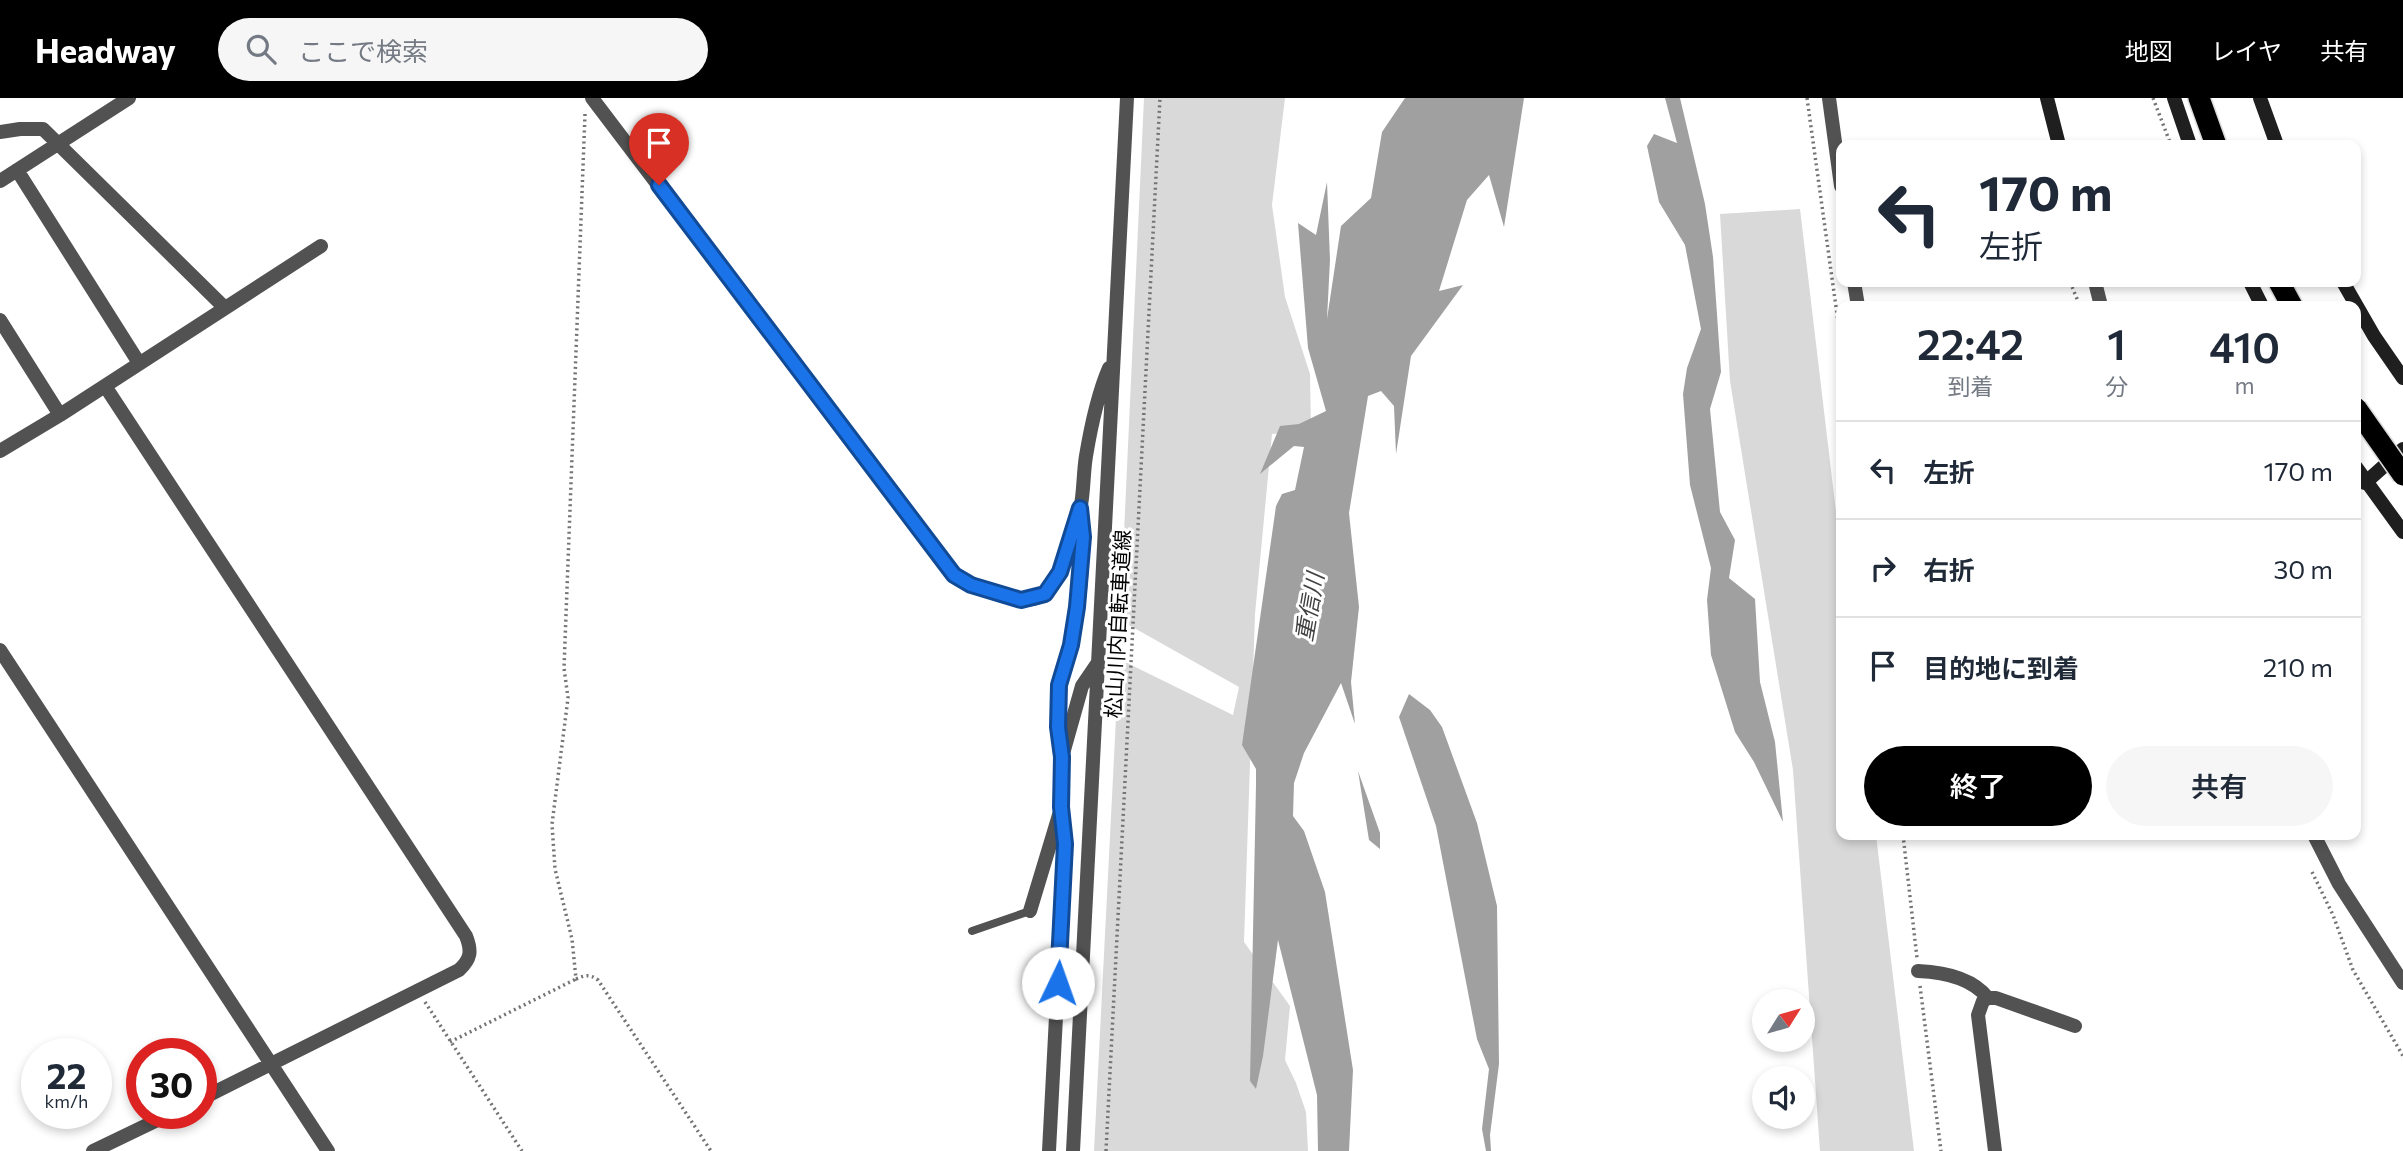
<!DOCTYPE html>
<html lang="ja">
<head>
<meta charset="utf-8">
<style>
	:root { --surface:#fff; --page:#f6f6f7; --text:#1f2937; --muted:#747a83; --line:#e0e1e3; --accent:#000 }
	body { margin:0; font-family:Commissioner,"Noto Sans JP",sans-serif; background:var(--page); color:var(--text); height:100vh; display:flex; flex-direction:column; font-size:26px; white-space:nowrap }
	* { box-sizing:border-box; margin:0 }
	p { font-size:23px; color:var(--muted) }
	.icon { flex:none; width:38px; height:38px; fill:none; stroke:currentColor; stroke-width:2; stroke-linecap:round; stroke-linejoin:round }
	.map { position:relative; flex:1; overflow:hidden }
	.panel { position:absolute; left:1836px; top:203px; width:525px; height:539px; display:flex; flex-direction:column; background:var(--surface); border-radius:14px; box-shadow:0 4px 10px #0003 }
	.panel>* { flex:none }
	.banner { position:absolute; left:1836px; top:42px; width:525px; height:147px; border-radius:14px; box-shadow:0 4px 10px #0003; background:#fff; color:var(--text); overflow:hidden }
	.needle { width:46px; rotate:53deg }
	.fabs { position:absolute; left:1752px; top:891px; display:grid; gap:14px }
	.fabs a { display:grid; place-items:center; width:63px; height:63px; border-radius:50%; background:var(--surface); box-shadow:0 4px 10px #0003; font-size:35px }
	.speed { position:absolute; left:21px; top:940px; display:flex; gap:14px; font-size:35px; font-weight:700; text-align:center }
	.speed>* { display:grid; place-content:center; width:91px; height:91px; border-radius:50%; background:var(--surface); box-shadow:0 4px 10px #0003; line-height:1 }
	.speed small { font-size:18px; font-weight:400 }
	.speed .limit { border:10px solid #d22; background:#fff; color:#111 }
	.pin { position:absolute; display:grid; place-items:center; width:60px; height:60px; color:#fff; margin:-72px -30px; border-radius:50% 50% 50% 0; rotate:-45deg; box-shadow:0 0 7px #0007 }
	.pin .icon { rotate:45deg }
	.me { position:absolute; width:77px; margin:-38px; rotate:3deg; stroke-linejoin:round; filter:drop-shadow(0 0 5px #0008) }
	.turn { display:flex; align-items:center; gap:24px; height:147px; padding:0 28px; font-size:32px }
	.turn .icon { width:91px; height:91px; stroke-width:2.5 }
	.turn b { display:block; font-size:49px; line-height:60px }
	.eta { display:flex; justify-content:space-evenly; align-items:center; height:119px; text-align:center }
	.eta b { font-size:42px; font-weight:600; line-height:49px }
	.button { display:flex; gap:14px; margin-top:auto; padding:14px 28px }
	.button a { flex:1; height:80px; border-radius:42px; background:var(--accent); color:#fff; font-size:28px; font-weight:600; line-height:80px; text-align:center }
	.button a+a { background:var(--page); color:var(--text) }
	ul { padding:0; list-style:none }
	li { display:flex; align-items:center; gap:21px; height:98px; padding:0 28px; border-top:2px solid var(--line) }
	li div { flex:1 }
	li b { display:block; font-size:26px }
	li em { font-style:normal }
	header { display:flex; align-items:center; gap:42px; box-sizing:border-box; height:98px; padding:0 35px; background:var(--accent); color:#fff }
	header strong { font-size:33px }
	nav { display:flex; gap:38px; margin-inline-start:auto; font-size:24px }
	.search { width:490px; height:63px; background:var(--page); display:flex; align-items:center; gap:18px; box-sizing:border-box; padding:0 24px; border-radius:38px; color:var(--muted); font-size:26px }
	.map>svg:first-child { display:block }
</style>
</head>
<body>
<header>
<strong>Headway</strong>
<div class="search"><svg class="icon" aria-label="search" viewBox="0 0 24 24"><circle cx="10" cy="10" r="6"/><path d="M15 15l6 6"/></svg>ここで検索</div>
<nav><a>地図</a><a>レイヤ</a><a>共有</a></nav>
</header>
<div class="map">
<svg width="2403" height="1053" viewBox="0 0 2403 1053">
	<rect width="100%" height="100%" fill="#fff"/>
	<path fill="#d9d9d9" d="M1144,0H1285L1272,107L1285,199L1310,276L1311,332L1272,336L1255,516L1244,844L1290,908L1285,962L1296,985L1306,1014L1308,1053H1094L1119,561L1233,617L1239,589L1120,522Z
		M1800,111L1841,456V737H1876L1914,1053H1820L1793,672L1730,283L1720,116Z"/>
	<path fill="#a0a0a0" d="M1405,0H1524L1504,129L1489,77L1467,102L1439,193L1463,187L1411,258L1396,356L1394,308L1381,293L1368,298L1349,415L1359,509L1351,584L1355,626L1341,585L1304,655L1294,685L1293,718L1304,733L1325,794L1353,972L1349,1053H1318L1317,997L1278,842L1263,958L1256,991L1250,983L1256,687V671L1242,647L1276,408L1282,396L1295,392L1304,349L1294,348L1260,376L1280,328L1299,326L1326,313L1308,250L1298,125L1316,137L1327,84L1330,162L1327,221L1341,128L1371,100L1382,34Z
		M1665,0H1680L1705,106L1713,159L1721,274L1710,311L1720,414L1735,442L1729,480L1755,501L1760,584L1775,644L1783,724L1754,664L1735,634L1711,557L1707,502L1711,470L1690,387L1683,296L1687,270L1701,231L1685,147L1659,104L1647,48L1654,36L1677,45Z
		M1409,596L1430,612L1442,629L1477,725L1497,808L1499,966L1490,1037L1491,1053H1486L1482,1031L1489,971L1477,941L1436,728L1399,619Z
		M1358,673L1380,735V751L1369,742Z"/>
	<g fill="none" stroke-linecap="round" stroke-linejoin="round">
		<defs>
			<path id="highway" d="M2199,0L2216,47
				M2279,184L2292,208"/>
		</defs>
		<use href="#highway" stroke="#dbdbdb" stroke-width="24"/>
		<path stroke="#747474" stroke-width="3.5" stroke-dasharray="2 3.5" stroke-linecap="butt" d="M1807,0L1841,245
			M2153,0L2171,47
			M585,16L564,570L568,600L552,726L555,771L572,841L576,881C585,877 590,876 598,882L711,1053
			M2070,184L2080,208
			M1903,737L1917,860
			M2312,774L2333,817L2353,872L2403,958
			M1920,888L1941,1053
			M425,904L522,1053
			M450,944L576,881
			M1106,1053L1160,0"/>
		<path stroke="#525252" stroke-width="8" d="M972,833L1030,813"/>
		<path stroke="#525252" stroke-width="14" d="M592,0L954,477C975,489 1023,512 1045,496C1061,485 1075,431 1080,412C1084,395 1083,376 1086,358C1091,328 1097,298 1109,270
			M1829,0L1841,88
			M0,34L20,31H43L225,210
			M17,72L139,265
			M0,83L129,0
			M1854,184L1858,208
			M2095,184L2101,208
			M0,222L60,317
			M105,288L466,838C472,853 471,861 459,872L201,1001
			M0,353L60,317L321,148
			M0,552L328,1053
			M1061,654C1059,633 1057,611 1059,589C1061,575 1068,561 1071,547C1080,509 1085,457 1081,418
			M2314,737L2339,786L2403,885
			M1030,813L1059,717
			M1918,873C1943,874 1972,880 1988,900L1983,903L1978,917L1995,1053
			M1988,900H1996L2075,928
			M93,1053L172,1015
			M1049,1053L1065,746L1061,709L1062,659L1082,588L1097,566
			M1073,1053L1127,0"/>
		<path stroke="#1f1f1f" stroke-width="14" d="M2047,0L2059,47
			M2174,0L2190,47
			M2260,0L2277,47
			M2250,184L2262,208
			M2343,184L2374,238L2403,280
			M2356,369L2403,434
			M2365,385L2403,351"/>
		<use href="#highway" stroke="#000" stroke-width="21"/>
		<defs>
			<path id="highway-bridge" d="M2356,310L2403,377"/>
		</defs>
		<use href="#highway-bridge" stroke="#dbdbdb" stroke-width="24" stroke-linecap="butt"/>
		<use href="#highway-bridge" stroke="#000" stroke-width="21"/>
	</g>
	<g fill="none" stroke-linecap="round" stroke-linejoin="round">
		<defs>
			<path id="route" d="M659,87L954,477L971,487L1021,502L1045,496L1060,474L1080,410L1083,439L1077,509L1071,547L1059,587L1058,629L1062,659L1061,709L1065,746L1058,885"/>
		</defs>
		<use href="#route" stroke="#114b97" stroke-width="18"/>
		<use href="#route" stroke="#1a73e8" stroke-width="12"/>
	</g>
	<g text-anchor="middle" dominant-baseline="central" stroke-width="6" stroke-linejoin="round" paint-order="stroke">
		<g font-size="21" fill="#000" stroke="#fff">
			<text transform="translate(1117 526) rotate(-87)">松山川内自転車道線</text>
		</g>
		<g font-size="23" font-style="italic" fill="#414141" stroke="#fff">
			<text transform="translate(1309 509) rotate(-80)">重信川</text>
		</g>
	</g>
</svg>
<div class="fabs">
<a><svg class="needle" viewBox="-14 -14 28 28"><path d="M0-13l5 13h-10z" fill="#e53935"/><path d="M0 13l5-13h-10z" fill="#747a83"/></svg></a>
<a><svg class="icon" aria-label="sound" viewBox="0 0 24 24"><path d="M4 9h4l5-4v14l-5-4H4zM17 9q2 3 0 6"/></svg></a>
</div>
<div class="speed"><div>22<small>km/h</small></div><div class="limit">30</div></div>
<div class="pin" style="left:659px;top:87px;background:#d93025"><svg class="icon" aria-label="arrive" viewBox="0 0 24 24"><path d="M6 21V4h12l-3 4 3 4H6"/></svg></div>
<svg class="me" style="left:1058px;top:885px" viewBox="-20 -20 40 40"><circle r="19" fill="#fff"/><path d="M0-13L10 11 0 6-10 11z" fill="#1a73e8"/></svg>
<div class="banner">
<div class="turn"><svg class="icon" aria-label="left" viewBox="0 0 24 24"><path d="M17 20v-9H6M10 6l-5 5 5 5"/></svg><div><b>170 m</b>左折</div></div>
</div>
<section class="panel">
<div class="eta">
<div><b>22:42</b><p>到着</p></div>
<div><b>1</b><p>分</p></div>
<div><b>410</b><p>m</p></div>
</div>
<ul>
<li><svg class="icon" aria-label="left" viewBox="0 0 24 24"><path d="M17 20v-9H6M10 6l-5 5 5 5"/></svg><div><b>左折</b></div><em>170 m</em></li>
<li><svg class="icon" aria-label="right" viewBox="0 0 24 24"><path d="M7 20v-9h11M14 6l5 5-5 5"/></svg><div><b>右折</b></div><em>30 m</em></li>
<li><svg class="icon" aria-label="arrive" viewBox="0 0 24 24"><path d="M6 21V4h12l-3 4 3 4H6"/></svg><div><b>目的地に到着</b></div><em>210 m</em></li>
</ul>
<div class="button"><a>終了</a><a>共有</a></div>
</section>
</div>
</body>
</html>
